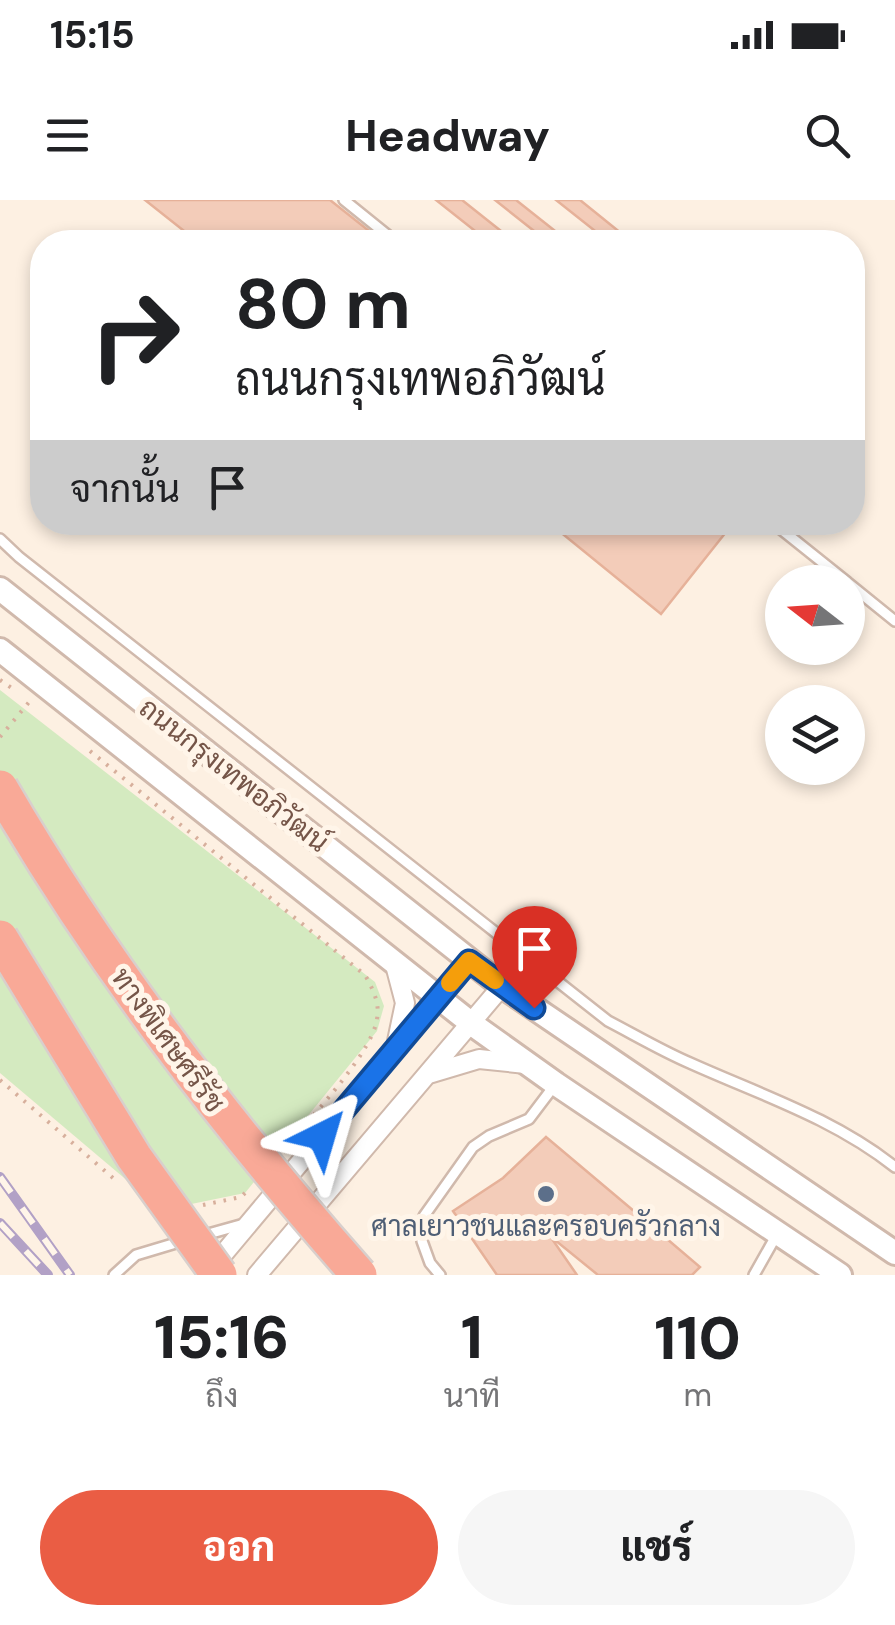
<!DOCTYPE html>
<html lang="th">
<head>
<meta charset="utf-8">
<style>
	:root { --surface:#fff; --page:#f6f6f6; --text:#202124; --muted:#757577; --accent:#ea5d44 }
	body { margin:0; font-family:"DM Sans",Sarabun,sans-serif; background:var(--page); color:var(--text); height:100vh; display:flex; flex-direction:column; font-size:38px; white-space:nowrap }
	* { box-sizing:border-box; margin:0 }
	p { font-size:32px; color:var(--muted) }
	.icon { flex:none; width:55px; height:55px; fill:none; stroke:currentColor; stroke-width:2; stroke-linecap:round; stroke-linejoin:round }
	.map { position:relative; height:1075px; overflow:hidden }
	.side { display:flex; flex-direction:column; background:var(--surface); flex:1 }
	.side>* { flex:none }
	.banner { position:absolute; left:30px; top:30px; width:835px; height:305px; border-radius:40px; box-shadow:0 5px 15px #0003; background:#fff; color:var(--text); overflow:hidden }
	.needle { width:65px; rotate:287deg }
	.controls { position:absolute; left:765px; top:365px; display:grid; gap:20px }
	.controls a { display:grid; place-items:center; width:100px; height:100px; border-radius:50%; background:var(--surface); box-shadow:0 5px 15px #0003; font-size:50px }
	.pin { position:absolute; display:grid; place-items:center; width:85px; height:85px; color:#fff; margin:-102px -42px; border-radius:50% 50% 50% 0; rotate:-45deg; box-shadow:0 0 10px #0007 }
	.pin .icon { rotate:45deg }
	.me { position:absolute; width:110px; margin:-55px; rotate:40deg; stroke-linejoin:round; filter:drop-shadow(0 0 8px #0008) }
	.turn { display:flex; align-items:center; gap:35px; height:210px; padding:0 40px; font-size:45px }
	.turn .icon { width:130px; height:130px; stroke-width:2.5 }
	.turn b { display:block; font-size:70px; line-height:85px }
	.then { display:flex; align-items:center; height:95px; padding:0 40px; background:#0003; gap:20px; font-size:38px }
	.eta { display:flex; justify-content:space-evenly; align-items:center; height:170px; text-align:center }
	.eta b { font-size:60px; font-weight:800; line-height:70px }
	.button { display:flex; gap:20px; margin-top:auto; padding:20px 40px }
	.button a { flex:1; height:115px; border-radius:60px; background:var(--accent); color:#fff; font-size:40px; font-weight:800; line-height:115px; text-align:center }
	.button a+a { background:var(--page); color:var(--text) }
	.status { display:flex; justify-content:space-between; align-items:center; height:70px; padding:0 50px; background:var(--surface); direction:ltr }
	.status svg { height:28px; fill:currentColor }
	header { display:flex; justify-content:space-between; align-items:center; height:130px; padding:0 40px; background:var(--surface); font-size:45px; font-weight:800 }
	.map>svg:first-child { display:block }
</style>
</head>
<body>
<div class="status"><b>15:15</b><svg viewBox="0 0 49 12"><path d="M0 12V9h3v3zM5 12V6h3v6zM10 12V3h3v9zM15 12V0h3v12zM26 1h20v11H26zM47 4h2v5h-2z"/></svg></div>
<header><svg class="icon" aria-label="menu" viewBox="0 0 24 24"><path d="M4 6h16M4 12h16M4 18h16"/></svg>Headway<svg class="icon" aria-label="search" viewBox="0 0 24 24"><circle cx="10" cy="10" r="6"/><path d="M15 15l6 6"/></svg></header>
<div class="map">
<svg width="895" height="1075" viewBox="0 0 895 1075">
	<rect width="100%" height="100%" fill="#fdf0e2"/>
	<path fill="#d4eac0" d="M0,490L375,782L384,806L377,831L245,993L162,1010L0,873Z"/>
	<path fill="#f3ccb9" stroke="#e6b199" stroke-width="2.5" d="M145,0H330L383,42H198Z
		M436,0H462L515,42H489Z
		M495,0H516L569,42H548Z
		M556,0H580L632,42H609Z
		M548,322H734L661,414Z
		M546,937L660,1033L700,1067L692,1075H598L550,1036L577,1075H497L453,1011L503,978Z"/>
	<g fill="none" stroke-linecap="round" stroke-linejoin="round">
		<defs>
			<path id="service" d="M344,0L396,42
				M772,322L847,382
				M0,339L19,357L608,821C635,835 662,851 690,863C761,895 833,918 895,967
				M848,383L895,421
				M201,1036L244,1024
				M114,1075L136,1055L186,1040
				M440,1075L430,1063L422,1041L424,1016L473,947L489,936L529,919L554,886
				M754,1075L776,1036"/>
			<path id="minor" d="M395,765L405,803L397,841
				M429,874L479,859L526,864
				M209,1071L469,761
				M257,1075L502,786"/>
			<path id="tertiary" d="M0,389L502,786L895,1053
				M0,450L472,824L556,884L840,1075"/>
		</defs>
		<use href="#service" stroke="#d0b9ac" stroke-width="14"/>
		<use href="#minor" stroke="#d0b9ac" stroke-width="22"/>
		<use href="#tertiary" stroke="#d0b9ac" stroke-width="28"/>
		<path stroke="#d7af9c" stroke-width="4" stroke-dasharray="2.5 8" stroke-linecap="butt" d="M0,480L13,489
			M0,537L30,501
			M90,551L365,775C373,789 380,803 377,819C372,853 314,913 292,941
			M0,880L113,978
			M203,1005L241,997L249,989"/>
		<use href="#service" stroke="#fff" stroke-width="9"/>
		<use href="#minor" stroke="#fff" stroke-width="18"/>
		<use href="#tertiary" stroke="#fff" stroke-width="22"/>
		<defs>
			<path id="rail" d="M0,977L70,1075
				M0,1023L48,1075"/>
		</defs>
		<use href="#rail" stroke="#b2a1c6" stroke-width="10"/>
		<use href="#rail" stroke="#fff5e9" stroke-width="6" stroke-dasharray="19" stroke-linecap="butt"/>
		<defs>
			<path id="motorway-bridge" d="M0,588C102,764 225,923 359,1075
				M0,738L134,957L219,1075"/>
		</defs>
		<use href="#motorway-bridge" stroke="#d8cfcc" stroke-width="40" stroke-linecap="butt"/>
		<use href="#motorway-bridge" stroke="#f9a997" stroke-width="35"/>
	</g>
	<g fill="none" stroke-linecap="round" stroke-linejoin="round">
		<defs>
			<path id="route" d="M322,936L469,761L534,808"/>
		</defs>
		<use href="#route" stroke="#114b97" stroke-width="25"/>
		<use href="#route" stroke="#1a73e8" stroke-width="18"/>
		<path stroke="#f59e0b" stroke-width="18" d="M450,783L469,761L495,780"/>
	</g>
	<circle fill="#5c6f8a" stroke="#fff5e9" stroke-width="4" cx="546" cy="994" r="10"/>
	<g text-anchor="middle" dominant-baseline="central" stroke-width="10" stroke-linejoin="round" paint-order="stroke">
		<g font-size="28" fill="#755548" stroke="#fff5e9">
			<text transform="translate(234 575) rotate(38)">ถนนกรุงเทพอภิวัฒน์</text>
			<text transform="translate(168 840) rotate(54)">ทางพิเศษศรีรัช</text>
		</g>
		<g font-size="28" fill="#4e5e75" stroke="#fff5e9">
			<text x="546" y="1026">ศาลเยาวชนและครอบครัวกลาง</text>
		</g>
	</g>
</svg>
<div class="controls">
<a><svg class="needle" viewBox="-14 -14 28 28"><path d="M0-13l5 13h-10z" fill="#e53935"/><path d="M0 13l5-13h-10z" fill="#757577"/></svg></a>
<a><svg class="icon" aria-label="layers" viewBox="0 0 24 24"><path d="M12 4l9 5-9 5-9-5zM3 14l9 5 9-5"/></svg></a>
</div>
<div class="pin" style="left:534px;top:808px;background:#d93025"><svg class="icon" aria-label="arrive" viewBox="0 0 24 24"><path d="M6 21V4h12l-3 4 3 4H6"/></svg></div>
<svg class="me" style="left:322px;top:936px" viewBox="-20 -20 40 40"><path d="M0-17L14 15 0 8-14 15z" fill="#1a73e8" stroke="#fff" stroke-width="4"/></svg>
<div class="banner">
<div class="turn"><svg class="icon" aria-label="right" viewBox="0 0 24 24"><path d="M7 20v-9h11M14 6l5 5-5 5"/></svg><div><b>80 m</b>ถนนกรุงเทพอภิวัฒน์</div></div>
<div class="then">จากนั้น<svg class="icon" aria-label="arrive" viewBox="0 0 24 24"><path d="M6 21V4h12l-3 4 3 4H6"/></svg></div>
</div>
</div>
<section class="side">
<div class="eta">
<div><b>15:16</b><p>ถึง</p></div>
<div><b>1</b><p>นาที</p></div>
<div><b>110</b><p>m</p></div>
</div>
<div class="button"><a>ออก</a><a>แชร์</a></div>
</section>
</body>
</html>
